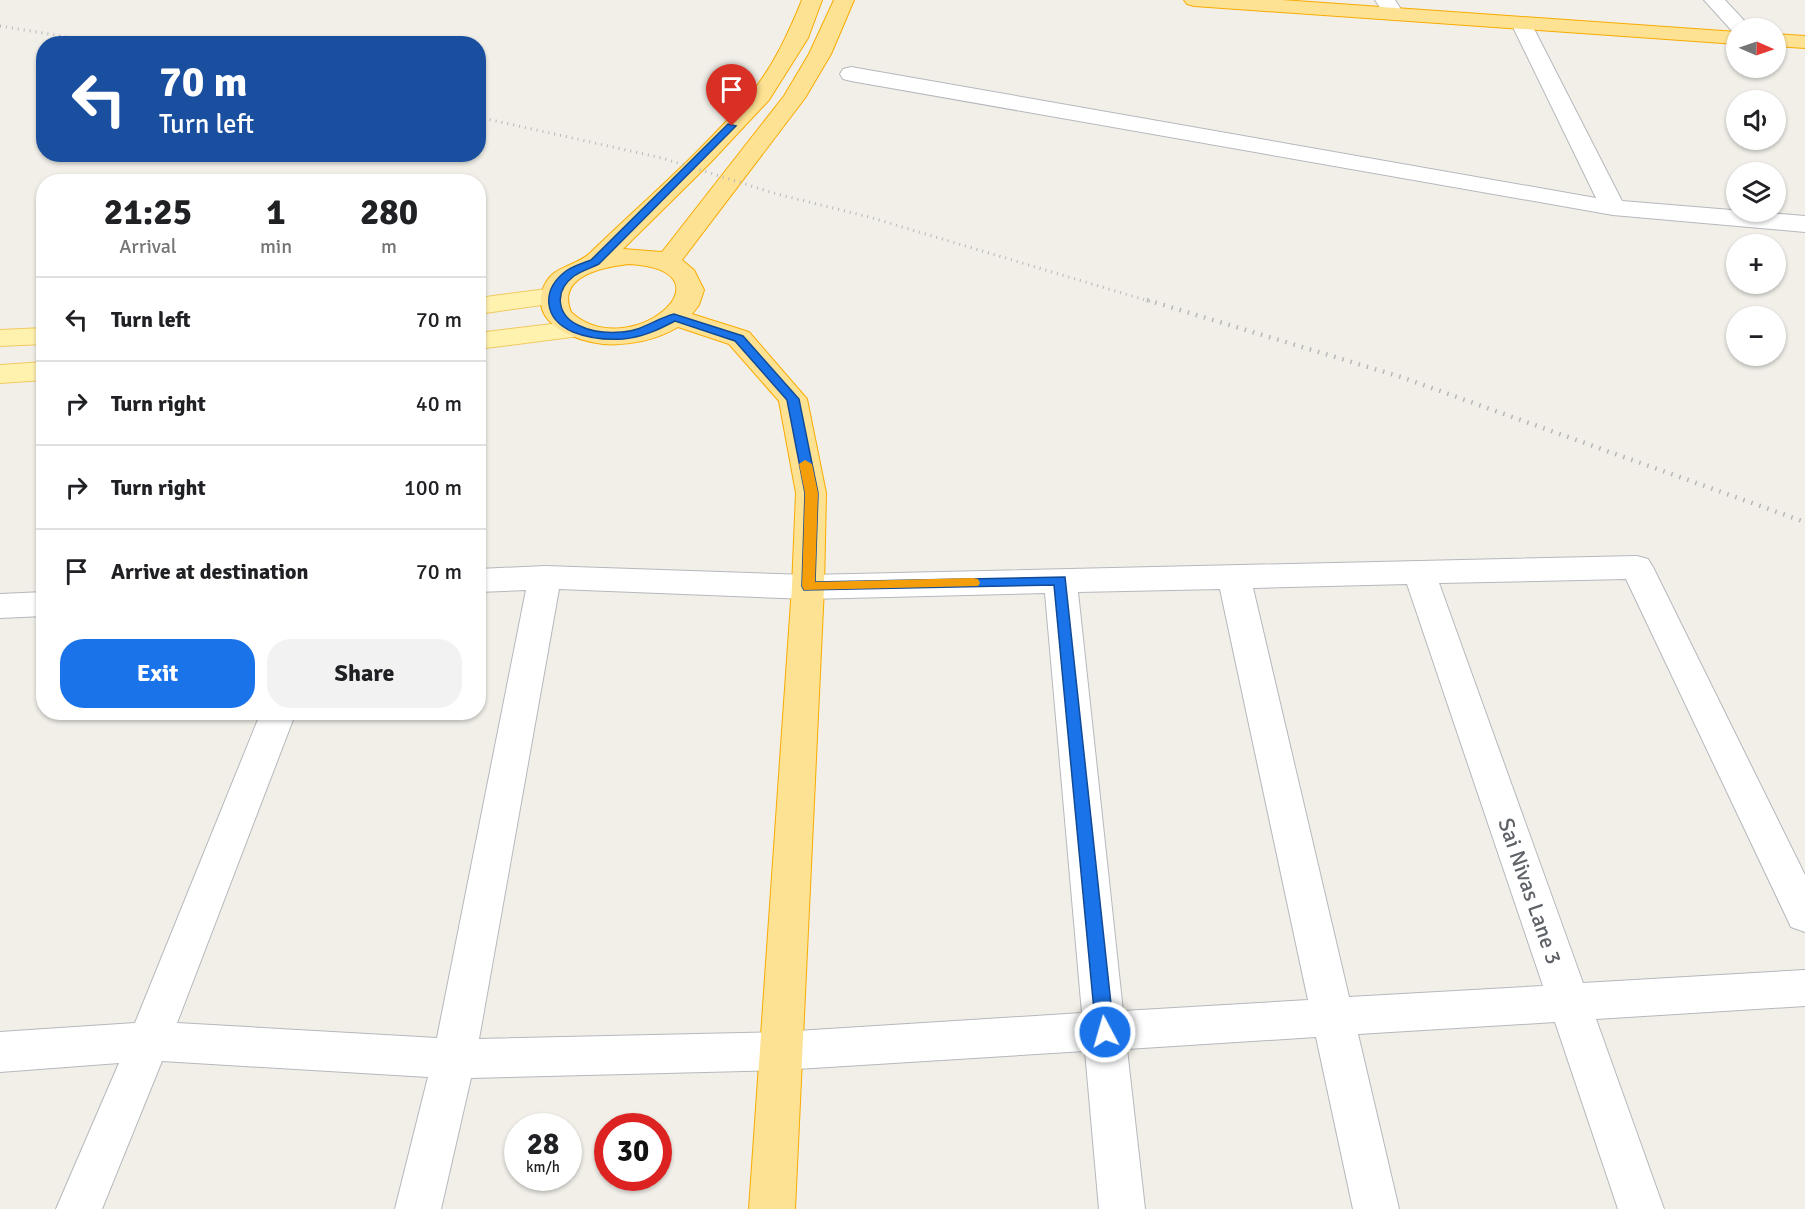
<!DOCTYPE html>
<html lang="en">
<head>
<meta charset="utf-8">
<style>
	:root { --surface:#fff; --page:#f2f2f2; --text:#202124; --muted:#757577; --line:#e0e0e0; --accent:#1a73e8 }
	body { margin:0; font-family:Signika,sans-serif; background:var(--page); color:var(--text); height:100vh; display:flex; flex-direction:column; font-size:22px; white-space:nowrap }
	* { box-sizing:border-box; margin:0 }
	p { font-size:20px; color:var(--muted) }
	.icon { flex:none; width:33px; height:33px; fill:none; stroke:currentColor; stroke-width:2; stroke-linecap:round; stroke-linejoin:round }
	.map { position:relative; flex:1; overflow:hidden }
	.panel { position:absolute; left:36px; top:174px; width:450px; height:546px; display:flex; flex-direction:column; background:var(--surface); border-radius:24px; box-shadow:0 2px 4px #0004 }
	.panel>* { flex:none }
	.top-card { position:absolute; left:36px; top:36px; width:450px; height:126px; border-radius:24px; box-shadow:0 2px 4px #0004; background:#1a4fa0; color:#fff; overflow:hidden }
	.needle { width:39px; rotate:92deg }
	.fabs { position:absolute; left:1726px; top:18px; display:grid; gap:12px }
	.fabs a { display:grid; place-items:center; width:60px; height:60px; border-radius:50%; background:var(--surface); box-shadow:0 2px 4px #0004; font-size:30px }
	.speed { position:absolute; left:504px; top:1113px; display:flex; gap:12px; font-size:30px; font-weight:700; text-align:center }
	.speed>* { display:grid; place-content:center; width:78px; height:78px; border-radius:50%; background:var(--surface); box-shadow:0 2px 4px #0004; line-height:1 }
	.speed small { font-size:15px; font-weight:400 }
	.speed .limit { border:9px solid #d22; background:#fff; color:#111 }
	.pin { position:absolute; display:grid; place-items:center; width:51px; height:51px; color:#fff; margin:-62px -26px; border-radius:50% 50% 50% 0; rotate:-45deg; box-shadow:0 0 6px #0007 }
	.pin .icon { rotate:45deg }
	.me { position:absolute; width:66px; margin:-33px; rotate:354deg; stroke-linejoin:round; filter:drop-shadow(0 0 4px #0008) }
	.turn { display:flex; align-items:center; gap:21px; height:126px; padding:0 24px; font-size:27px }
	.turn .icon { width:78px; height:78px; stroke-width:2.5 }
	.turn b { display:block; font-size:42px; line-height:51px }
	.eta { display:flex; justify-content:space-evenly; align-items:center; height:102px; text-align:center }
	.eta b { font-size:36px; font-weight:700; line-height:42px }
	.action { display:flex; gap:12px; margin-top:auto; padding:12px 24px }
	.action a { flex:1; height:69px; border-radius:24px; background:var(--accent); color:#fff; font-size:24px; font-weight:700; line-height:69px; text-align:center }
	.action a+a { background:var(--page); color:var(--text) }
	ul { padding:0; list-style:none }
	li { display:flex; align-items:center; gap:18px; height:84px; padding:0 24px; border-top:2px solid var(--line) }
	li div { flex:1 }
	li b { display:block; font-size:22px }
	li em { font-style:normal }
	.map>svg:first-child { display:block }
</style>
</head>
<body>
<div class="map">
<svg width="1805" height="1209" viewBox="0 0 1805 1209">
	<rect width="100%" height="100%" fill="#f1efe8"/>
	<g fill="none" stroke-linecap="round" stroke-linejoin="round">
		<defs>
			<path id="minor" d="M1375,0H1395L1404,14L1401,18L1394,20L1387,18Z
				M1704,0H1725L1751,28H1737V34L1733,32Z
				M1521,17L1528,19L1531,23L1622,201L1805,216V232L1613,215L851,81L843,79L840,74L843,69L851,67L1596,198L1511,23L1514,19Z
				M1637,556L1648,559L1653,567L1805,875V932L1791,927L1626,579L1439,583L1583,983L1805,970V1006L1596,1019L1664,1209H1618L1555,1022L1358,1034L1399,1209H1353L1316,1037L1127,1049L1145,1209H1099L1085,1051L781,1070L471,1078L441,1209H395L428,1077L162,1061L102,1209H56L119,1063L0,1072V1032L135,1023L261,712H296L177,1023L437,1038L526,590L478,592V569L545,566L808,575ZM1407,584L1543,986L1349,997L1253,588ZM559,589L808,599L1045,593L1082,1013L781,1032L479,1039ZM1220,589L1308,1000L1123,1011L1078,592Z
				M44,592V616L0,618V594Z"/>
			<path id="major" d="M554,288L563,290L567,296L563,302L478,314V298Z
				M577,321L587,323L591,329L587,335L478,349V333Z
				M44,328V344L0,346V330Z
				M44,362V380L0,383V365Z"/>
			<path id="highway" d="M802,0H822L808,38L769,100L710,163L623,249L662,252L784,96L809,54L834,0H854L831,54L805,98L682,260L694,270L704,290L699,305L692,314L749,332L807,399L826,493L824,587L795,1209H749L792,587L796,493L779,401L729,344L678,327C657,340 628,346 603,344C578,341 533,326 542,292C549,265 574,268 590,253C644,201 704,150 752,92C774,65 789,32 802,0ZM629,264C740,271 629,366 571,312C556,276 603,267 629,264Z
				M1184,0H1282L1737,32V44L1194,6L1187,4Z
				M1776,34L1805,36V48L1776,46Z"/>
		</defs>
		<use href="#minor" stroke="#b5b8bc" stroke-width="2"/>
		<use href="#major" stroke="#f2c960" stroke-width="2"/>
		<use href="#highway" stroke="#f9ab00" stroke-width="2"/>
		<use href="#minor" fill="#fff" fill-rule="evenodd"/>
		<use href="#major" fill="#fff2af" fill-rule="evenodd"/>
		<use href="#highway" fill="#fde293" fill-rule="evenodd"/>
		<path stroke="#b6b7b8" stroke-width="3" stroke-dasharray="1 5" stroke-linecap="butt" d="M0,26L110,44
			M478,117L662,158L777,194L869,217L1152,302"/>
		<path stroke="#b6b7b8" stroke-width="4.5" stroke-dasharray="1.5 7" stroke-linecap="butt" d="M1147,300L1401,377L1805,522"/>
	</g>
	<path fill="#1a73e8" stroke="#114b97" stroke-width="1.5" d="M728,124L736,126L599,264C591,268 581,271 574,276C553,292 557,316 580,326C592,332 609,333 622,332C642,331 655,319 674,314L743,336L799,399L818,493L815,582L1065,577L1114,1032L1111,1038L1105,1040L1099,1038L1096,1032L1054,585L804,590L802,586L805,493L787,400L735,341L675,321C658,330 643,337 623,339C607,340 588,338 573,332C543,319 541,290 566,271C573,266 583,263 591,260Z"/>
	<path fill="#f59e0b" d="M805,460L812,464L818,493L815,582L973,578L978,579L980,583L978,586L804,590L802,586L805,493L799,464Z"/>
	<g text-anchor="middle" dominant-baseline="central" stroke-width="4.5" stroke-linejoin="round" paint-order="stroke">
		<g font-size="22" fill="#5f6368" stroke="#fff">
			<text transform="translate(1530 891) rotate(71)">Sai Nivas Lane 3</text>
		</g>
	</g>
</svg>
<div class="fabs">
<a><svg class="needle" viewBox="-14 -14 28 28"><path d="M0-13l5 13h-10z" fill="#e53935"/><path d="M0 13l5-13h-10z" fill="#757577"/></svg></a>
<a><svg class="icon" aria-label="sound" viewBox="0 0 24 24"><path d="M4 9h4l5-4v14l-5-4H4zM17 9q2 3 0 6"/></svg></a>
<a><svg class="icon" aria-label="layers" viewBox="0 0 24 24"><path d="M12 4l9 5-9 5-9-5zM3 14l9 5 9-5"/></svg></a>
<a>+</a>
<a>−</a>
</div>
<div class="speed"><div>28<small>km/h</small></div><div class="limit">30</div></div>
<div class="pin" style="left:732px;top:126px;background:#d93025"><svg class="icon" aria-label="arrive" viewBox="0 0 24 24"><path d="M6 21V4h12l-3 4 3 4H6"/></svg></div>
<svg class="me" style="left:1105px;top:1032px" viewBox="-20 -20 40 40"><circle r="17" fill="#1a73e8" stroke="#fff" stroke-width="3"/><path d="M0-11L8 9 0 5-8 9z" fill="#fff"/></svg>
<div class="top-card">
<div class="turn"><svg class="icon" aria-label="left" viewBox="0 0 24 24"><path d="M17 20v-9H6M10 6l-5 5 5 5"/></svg><div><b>70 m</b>Turn left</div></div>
</div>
<section class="panel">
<div class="eta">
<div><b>21:25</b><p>Arrival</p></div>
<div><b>1</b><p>min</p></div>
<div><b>280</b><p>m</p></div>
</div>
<ul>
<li><svg class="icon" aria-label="left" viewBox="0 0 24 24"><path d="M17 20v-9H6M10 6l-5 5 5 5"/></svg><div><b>Turn left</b></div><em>70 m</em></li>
<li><svg class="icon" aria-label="right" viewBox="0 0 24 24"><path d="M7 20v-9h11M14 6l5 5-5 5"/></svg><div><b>Turn right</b></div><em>40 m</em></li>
<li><svg class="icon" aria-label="right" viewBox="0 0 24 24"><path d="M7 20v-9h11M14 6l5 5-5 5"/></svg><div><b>Turn right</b></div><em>100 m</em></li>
<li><svg class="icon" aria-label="arrive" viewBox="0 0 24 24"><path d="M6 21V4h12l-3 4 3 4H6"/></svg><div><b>Arrive at destination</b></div><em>70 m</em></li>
</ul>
<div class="action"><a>Exit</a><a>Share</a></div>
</section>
</div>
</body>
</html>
